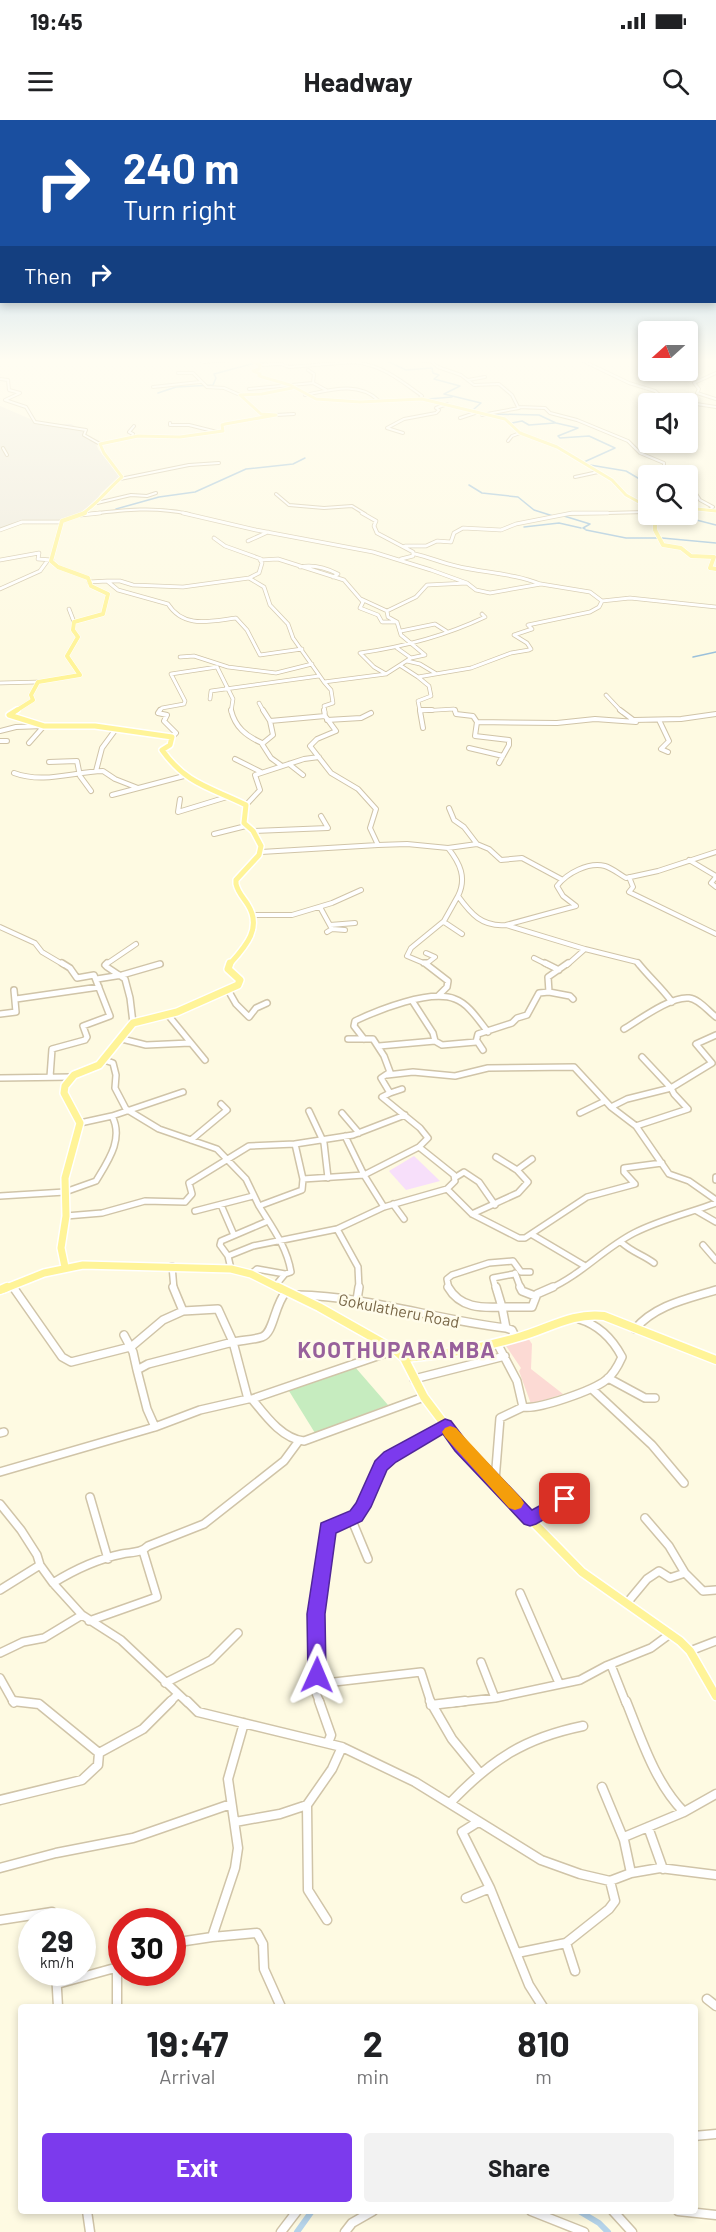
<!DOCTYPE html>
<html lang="en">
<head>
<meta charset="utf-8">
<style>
	:root { --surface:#fff; --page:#f2f2f2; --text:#202124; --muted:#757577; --accent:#7c3aed }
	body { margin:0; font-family:Barlow,sans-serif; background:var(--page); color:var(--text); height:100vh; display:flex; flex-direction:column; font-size:22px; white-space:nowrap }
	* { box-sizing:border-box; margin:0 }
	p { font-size:20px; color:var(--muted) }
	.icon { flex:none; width:33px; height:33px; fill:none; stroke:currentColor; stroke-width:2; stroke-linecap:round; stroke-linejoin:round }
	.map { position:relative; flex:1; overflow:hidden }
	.drawer { position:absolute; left:18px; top:1884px; width:680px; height:210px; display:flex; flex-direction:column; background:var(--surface); border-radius:6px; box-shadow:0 3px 9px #0003 }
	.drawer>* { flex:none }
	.hud { position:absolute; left:0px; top:0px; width:717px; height:183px; box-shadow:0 3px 9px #0003; background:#1a4fa0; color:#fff; overflow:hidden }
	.needle { width:39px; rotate:249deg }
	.controls { position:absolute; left:638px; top:201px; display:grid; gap:12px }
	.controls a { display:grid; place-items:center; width:60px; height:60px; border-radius:6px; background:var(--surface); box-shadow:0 3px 9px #0003; font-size:30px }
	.speed { position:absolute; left:18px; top:1788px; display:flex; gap:12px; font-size:30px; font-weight:700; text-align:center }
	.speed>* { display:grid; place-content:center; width:78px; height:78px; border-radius:50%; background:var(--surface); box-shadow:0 3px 9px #0003; line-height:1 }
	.speed small { font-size:15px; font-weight:400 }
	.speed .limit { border:9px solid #d22; background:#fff; color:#111 }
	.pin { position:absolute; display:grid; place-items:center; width:51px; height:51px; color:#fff; margin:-26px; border-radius:12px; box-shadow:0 3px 9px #0006 }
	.me { position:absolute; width:66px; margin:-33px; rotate:1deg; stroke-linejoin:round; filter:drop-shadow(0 0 4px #0008) }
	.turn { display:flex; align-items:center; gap:21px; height:126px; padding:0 24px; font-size:27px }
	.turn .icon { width:78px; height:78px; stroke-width:2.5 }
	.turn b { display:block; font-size:42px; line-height:51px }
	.then { display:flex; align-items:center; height:57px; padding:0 24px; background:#0003; gap:12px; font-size:22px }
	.eta { display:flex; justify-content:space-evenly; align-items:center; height:102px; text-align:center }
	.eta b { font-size:36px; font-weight:700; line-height:42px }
	.cta { display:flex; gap:12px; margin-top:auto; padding:12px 24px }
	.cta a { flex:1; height:69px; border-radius:6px; background:var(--accent); color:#fff; font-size:24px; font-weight:700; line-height:69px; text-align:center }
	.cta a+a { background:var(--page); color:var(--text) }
	.status { display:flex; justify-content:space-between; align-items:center; height:42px; padding:0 30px; background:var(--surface); direction:ltr }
	.status svg { height:16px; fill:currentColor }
	header { display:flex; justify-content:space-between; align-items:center; height:78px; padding:0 24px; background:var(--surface); font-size:27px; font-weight:700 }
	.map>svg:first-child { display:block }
</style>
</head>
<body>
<div class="status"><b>19:45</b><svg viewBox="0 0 49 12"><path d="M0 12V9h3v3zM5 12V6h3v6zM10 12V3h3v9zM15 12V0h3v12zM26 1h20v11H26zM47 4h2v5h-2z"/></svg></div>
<header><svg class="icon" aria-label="menu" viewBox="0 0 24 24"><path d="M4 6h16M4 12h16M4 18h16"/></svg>Headway<svg class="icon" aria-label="search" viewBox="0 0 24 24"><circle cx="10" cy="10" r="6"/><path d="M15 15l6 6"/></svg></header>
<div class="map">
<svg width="716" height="2112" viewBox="0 0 716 2112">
	<rect width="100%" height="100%" fill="#fefae2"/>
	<path fill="#ede9dd" d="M0,286L42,304H71L85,311L84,314L94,319L98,329L120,356L101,373L93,386L81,394L60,401H22L0,409Z"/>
	<path fill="#f7dffa" d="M414,1036L440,1061L406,1070L389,1051Z"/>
	<path fill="#fcdad4" d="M528,1218L532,1224L531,1249L563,1274L531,1284L519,1251L521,1248L504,1223Z"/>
	<path fill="#c6ecbf" d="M355,1247L388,1285L315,1313L289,1271Z"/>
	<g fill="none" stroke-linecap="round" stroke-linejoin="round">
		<path stroke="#9bc0db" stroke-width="1.5" d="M315,239H332
			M360,239L385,240L406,250L432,248L433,253L439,255L434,259L460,266L444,274L481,283L474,289
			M259,243L281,239
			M158,273L176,267L213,265L216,258L214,254L255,243
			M428,279L452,277
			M492,294L539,295L556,303L578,308L558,316L560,318L589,316L615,328L584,342
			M512,303L522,301L529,305L555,303
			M590,345L626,351L648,364
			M469,365L482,373L518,377L534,390L553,396
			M116,389L159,377L195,372L246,349L293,344L305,338
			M673,394L716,405
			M564,396L590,404L583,408L585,409
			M524,407L559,403L581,408
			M586,410L626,418H658
			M662,418L716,423
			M693,537L716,532"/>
		<path stroke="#b5d3e9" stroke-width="6" d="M579,2091L599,2103L608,2112
			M297,2112L312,2091"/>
		<defs>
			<path id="minor-far5" d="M197,239L204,242L241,239
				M355,239L353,242C382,245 399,259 422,276L419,279
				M413,239L432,242L438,247L461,255L474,265L499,264L512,275L518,287L545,288L550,293L577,300L628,321L640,333L664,343V346L675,353V356
				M579,239L629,263L655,271L664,279L716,287
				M260,245L281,244L289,247L353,242
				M308,250L314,254L313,263
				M178,253H193L207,267L224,268L240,275
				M716,253L694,263L699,269L697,273L716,279
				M0,259L8,260L9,270L20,273L5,280L26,287L35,302L86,310L84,315L100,324
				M468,260L485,257
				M153,267L200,262
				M249,269L313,263L326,270
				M305,275C330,270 359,261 379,281
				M276,295L294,294
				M482,295L519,288
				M460,298L475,293
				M170,303V305H189L217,312
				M403,313L387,308L404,299L436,293L439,290L436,288L447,284
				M132,317L133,314L129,312L134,306
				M508,321L512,316L520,313
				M3,328L7,335
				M575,357L598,352
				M120,359L189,345L219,343
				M687,368L693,369L700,380L713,387L710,389
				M276,374L289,385L324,388L352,386L365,394
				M97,383L131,375L147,376L156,373
				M89,394C123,390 155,386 189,394
				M567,394L645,392"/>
			<path id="minor-far4" d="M183,393L256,410L373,432L431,450L467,463L476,470L490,473L541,464L590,472L602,481L630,478L716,487
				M362,393L376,401L374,406L377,413L413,432V436L401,439
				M81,395L100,393
				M0,410L22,402H62
				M214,418L225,426L261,439
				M248,421L268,412
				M405,426H426L437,421L451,422L454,413L463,408L501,410L516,404L572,393H608
				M415,434C429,437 442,443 456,446C484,453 513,453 540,464
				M0,440L39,433L38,439L52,440
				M300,447C314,444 326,448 338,454L333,457
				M107,461H120L133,465L183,467L249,458
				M89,462L107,461L118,470L168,484C184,509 210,501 236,498L247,510L260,535L302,529
				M0,469L40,451L48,440
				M361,479L387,491
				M69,489L74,502
				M401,511L435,504L446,511
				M397,528L411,538
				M180,537L194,536L228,547L276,553L312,544
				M407,541L420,544L435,553
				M401,546L418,557L471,548L511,533L529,530L531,529L527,523L514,515L532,509L528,505L590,492L599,487L602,481
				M386,554L374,547L360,533C403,527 445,516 485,497L482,494
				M418,557L429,566L431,576L418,581L420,591L454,589L455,592
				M324,562L293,518L288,504L270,485L264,467L249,458L259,453L262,443L260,440L278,439L344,460L363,482L360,488L378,495L382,502H396
				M0,563L38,562
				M606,575L622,592
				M210,579L211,571L319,556
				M259,583L264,592
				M159,592L162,588L184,584L185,581L171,554L217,547L233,579L231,592
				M325,592L324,586L333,583L331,570L324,562L386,554L411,538L425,535L401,515L397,502L388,497L387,491L416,477L427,465L467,463"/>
			<path id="minor-far3" d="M160,590L158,593L167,595L164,601L176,613L172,617
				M231,590C235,607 246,616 262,623
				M263,590L270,601
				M324,590L325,596L336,611L317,619L310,626L331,653L358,669L376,689L370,708L378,725L407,724L448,728C460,743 467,758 458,776C471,794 482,807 506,805
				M420,590H432
				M455,590L456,594L473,596L477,602L557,603L595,599L636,602L620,590
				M420,591L423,608
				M327,600L361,598L371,593
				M634,600L681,599L716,594
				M659,600L669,621L661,629L668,632
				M477,602L475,616L509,620V625L499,643
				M0,611L16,607L44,606L29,623
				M0,621H7
				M469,628L503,636
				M235,639L261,652
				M49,642L77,641L80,656L91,671
				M289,644L303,655
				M282,646L271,638L262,624L273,615L270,601L325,596
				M96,651L102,628L116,609
				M14,653C44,664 72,652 103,651L115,659L138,668
				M112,675L184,656
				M180,679L178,692L227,677
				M246,685L260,670L255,655L304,639L319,637
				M449,688L454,700L464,707L477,724L489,729L501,740L522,738L561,759
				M253,711L328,708L321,696
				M214,714L246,706
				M448,728L477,724
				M261,732L378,725
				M689,740L716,756
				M629,757L633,767L629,772L716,814
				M716,757L711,763L716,767
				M320,787L332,809L327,812
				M252,795H292L332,783L361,770
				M444,802L462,814
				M330,805L355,803
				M0,807L35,823L42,832L64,845
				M332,809L345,810
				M585,829L637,842L639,845
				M426,833L435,837L426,844L407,836L411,828L444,801L458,776
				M534,838L548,845
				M105,845L136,824
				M157,845L160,844
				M567,845L585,829L506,805L576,786L563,776L557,766C567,753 588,742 605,746C612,748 619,754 626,758L658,751L716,732"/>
			<path id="minor-far2" d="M107,843L105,845L107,847L125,859L130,878L133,903
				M424,843H427
				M545,843L559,850
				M638,843C649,857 662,868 672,882
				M426,844L448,861L447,867L438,876
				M97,859L122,855L160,844
				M228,870L236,884L249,897L256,888L267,883
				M549,872L570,876L573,879
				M16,879L99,867
				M413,882L433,913L435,921
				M0,894L16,892L14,870
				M168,895L205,940
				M624,909C639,900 671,876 689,878C699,879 708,891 716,897
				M122,919L146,925L190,923
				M364,919L354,906L355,901C378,890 430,869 455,879C469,884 479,901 488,912
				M477,921L483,930
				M379,926L435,921L442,925L476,922L478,914L512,903L517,898L527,895L539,873L549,872L548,857L568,843
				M104,940L113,943L116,955L115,968L126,989L159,1009L217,1029L246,1059L259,1086
				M387,955L413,952L455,956L488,948L574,947L611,987L636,1006L669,1054L689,1061L716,1080
				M50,957L52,929L85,920L87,917L83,906L110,896L94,855L77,858L70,848L62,843
				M0,958L72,957
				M390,973L402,969
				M611,987L627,979L671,968L642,937
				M309,991L324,1023L328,1058
				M342,993L359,1013
				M580,993L605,981
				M80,1003L112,996
				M636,1006L688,989L674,974L671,968L712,943L696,924L716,915
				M345,1016L364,1055L384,1087
				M191,1020L227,990L221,984
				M517,1050L532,1039
				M456,1057L464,1052L479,1062L495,1085
				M716,1057V1060
				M303,1059L364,1055L419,1027
				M447,1069L472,1094L519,1118H525L531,1114L585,1146
				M0,1076L65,1072L96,1061C108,1041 124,1019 112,996L183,972
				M393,1084L404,1099
				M221,1085L234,1115
				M195,1091L253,1076
				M697,1091L716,1102
				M472,1094L518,1073L528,1062L517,1050L496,1037
				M66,1096L102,1093L145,1081L185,1082L192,1074L189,1063L249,1026L295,1024L353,1015L405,995
				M337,1109L358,1147L359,1169
				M531,1114L587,1077L635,1064L624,1052V1048L662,1043
				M621,1122C633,1133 642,1134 654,1143
				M703,1125L716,1140
				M228,1136L220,1125L221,1121L268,1101
				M172,1146L174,1169
				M231,1149L228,1136L253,1126L337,1109L384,1087L447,1069L455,1061L454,1055L419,1027L428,1018L420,1008L382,977L390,973L381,958L390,952L384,936L373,919H348
				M515,1153L521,1169
				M251,1154L257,1149L285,1154
				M12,1166L14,1169
				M275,1166L285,1154L291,1152C287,1127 272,1107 259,1086L302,1070L303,1059L295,1024
				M449,1169L447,1159L452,1155L489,1143L513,1141L521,1152H530
				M496,1169L493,1158L514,1154
				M549,1169C581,1155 603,1129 634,1113C659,1100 689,1093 716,1083"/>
			<path id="minor-far1" d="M13,1167L62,1237L71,1242L130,1227
				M448,1167C460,1188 481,1188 502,1187L496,1167
				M520,1167L522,1171L535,1176
				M286,1172C274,1185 274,1213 262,1217C253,1220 242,1220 233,1222L248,1279H252C265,1295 282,1319 304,1321L424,1277
				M297,1175C368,1176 436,1200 506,1208
				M357,1180L359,1167
				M635,1209C655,1185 687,1179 716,1170
				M124,1215L133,1232L137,1250L148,1244L233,1222L218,1189L183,1191
				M516,1218L512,1210L506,1208L502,1187H532L537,1174L553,1167
				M131,1227L163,1200L183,1191L173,1167
				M137,1250L147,1289L155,1307
				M608,1258L645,1278H655
				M414,1259L505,1236
				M593,1270L652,1325L684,1363
				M252,1279L395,1230
				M523,1287C538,1290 594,1270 606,1260C614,1254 618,1246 622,1237C612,1218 599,1205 579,1199
				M0,1313L4,1312
				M0,1352L155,1307L200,1290L248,1279
				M495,1361L500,1298L523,1287L517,1261L497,1223
				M90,1377L108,1439
				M0,1384L21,1410L37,1435L40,1445L53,1463L82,1495L121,1520L188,1583
				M351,1398L368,1439
				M645,1398L669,1426L685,1453
				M530,1399L578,1371
				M53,1463C74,1450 97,1439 122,1434C132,1432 141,1433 148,1426L204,1404L284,1341L298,1322
				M0,1470L40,1445
				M520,1473L559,1563
				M627,1483L647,1459L659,1451L670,1458L685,1453L703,1471L716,1470
				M89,1501L157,1477L143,1431
				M690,1531L716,1521
				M0,1533L23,1522L44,1518L82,1495
				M481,1542L495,1578
				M611,1545L626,1583
				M0,1558L14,1583
				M165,1563L211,1540L238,1513
				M317,1564L421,1552L431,1583
				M169,1583L177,1575
				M320,1583L316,1573V1493L327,1408L356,1396L363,1387L381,1346L390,1337L445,1305
				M451,1583L495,1578L580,1560L606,1546L651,1528L670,1514"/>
			<path id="minor" d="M13,1581L39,1584L99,1633
				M187,1581L198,1592L342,1627L415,1662L541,1740L580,1754L610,1761L631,1753L660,1748L716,1755
				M319,1581L331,1615L328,1623
				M430,1581L452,1619L479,1652
				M626,1581C641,1618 655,1663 684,1692L716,1674
				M431,1585L465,1581
				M602,1667L624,1720L631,1753
				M0,1680L82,1660L98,1645L99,1633L143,1609L171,1581
				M450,1683C491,1640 524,1618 583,1606
				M235,1702L280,1694L307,1685
				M478,1702L462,1712L490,1768L529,1865L543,1887
				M648,1707L663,1749
				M624,1717L684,1692
				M0,1748L56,1733L133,1718L231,1684
				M466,1778L490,1768
				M0,1800L52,1792L54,1802
				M327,1800L308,1770L307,1685L332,1649L342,1627
				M212,1817L257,1813L263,1824L264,1849L281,1887
				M172,1823L212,1817L235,1748L238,1728L228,1659L244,1603
				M566,1823L575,1851
				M517,1833L566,1823L609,1789L615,1781L610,1761
				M117,1849V1887
				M56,1852L58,1887
				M57,1864L122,1846
				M707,1879L716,1886
				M694,2016L716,2014
				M87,2091L90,2112
				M531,2091L584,2112
				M613,2091L632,2112
				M678,2091L716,2095
				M281,2112L297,2091
				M345,2112L352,2103L373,2091"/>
			<path id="major-far4" d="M248,239L260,245L259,249L253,251L260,254L259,256L290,265L316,279L360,282L422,279L505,299L520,313L557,327L612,360L626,375L648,387
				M687,388L716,391
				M82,394C97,384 108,369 122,357L104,333L100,324L138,316L180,317L223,311L222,305L225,304L276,295L261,294L240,275L262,274L292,268
				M646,394L648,390"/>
			<path id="major-far3" d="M645,393L655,402V410L663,425L681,428L691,436L714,437L710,448L716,449
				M14,592L33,580L31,575L38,562L80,555L67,536L78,517L73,510L74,502L103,494L108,474L91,466L88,458L58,447L51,441L62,401L85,393"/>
			<path id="major-far2" d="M17,590L9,595L44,606H95L172,617L170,625L162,630C187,665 210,667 246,685L244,703L253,711L261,726L259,735L236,760V764C238,773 244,778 248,785C263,809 244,828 229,845"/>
			<path id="major-far1" d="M65,1147L61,1128L66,1096L65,1058L80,1003L64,973L65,966L74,955L99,945L133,903L177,892L238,865L240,860L228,849L230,843
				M4,1169L44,1153L83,1145L231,1149L251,1154L281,1169"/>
			<path id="major" d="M278,1167L319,1187L395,1230L404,1238C443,1235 481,1228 519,1217C548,1209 573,1192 604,1196L716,1240
				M0,1170L7,1167
				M404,1238L424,1277L461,1326L530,1399L582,1452L680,1521L690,1531L716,1576"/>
		</defs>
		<use href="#minor-far5" stroke="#d0c4a8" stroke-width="4"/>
		<use href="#minor-far4" stroke="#d0c4a8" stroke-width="4.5"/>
		<use href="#minor-far3" stroke="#d0c4a8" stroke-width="6"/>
		<use href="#minor-far2" stroke="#d0c4a8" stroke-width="8"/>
		<use href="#minor-far1" stroke="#d0c4a8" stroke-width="10"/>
		<use href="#minor" stroke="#d0c4a8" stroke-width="11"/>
		<use href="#major-far4" stroke="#fff" stroke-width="4.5"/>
		<use href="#major-far3" stroke="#fff" stroke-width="5"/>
		<use href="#major-far2" stroke="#fff" stroke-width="8"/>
		<use href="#major-far1" stroke="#fff" stroke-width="10"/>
		<use href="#major" stroke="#fff" stroke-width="11"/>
		<use href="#minor-far5" stroke="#fff" stroke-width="2"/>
		<use href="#minor-far4" stroke="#fff" stroke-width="3"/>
		<use href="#minor-far3" stroke="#fff" stroke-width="4"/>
		<use href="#minor-far2" stroke="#fff" stroke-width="5"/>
		<use href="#minor-far1" stroke="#fff" stroke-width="7"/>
		<use href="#minor" stroke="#fff" stroke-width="8"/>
		<use href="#major-far4" stroke="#fff498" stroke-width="3"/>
		<use href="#major-far3" stroke="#fff498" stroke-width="4"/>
		<use href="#major-far2" stroke="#fff498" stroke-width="5"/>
		<use href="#major-far1" stroke="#fff498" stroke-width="7"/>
		<use href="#major" stroke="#fff498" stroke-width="8"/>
	</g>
	<linearGradient id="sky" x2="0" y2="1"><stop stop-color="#93c0e8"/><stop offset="0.45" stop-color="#fffdf2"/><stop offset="1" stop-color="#fffdf2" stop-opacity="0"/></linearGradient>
	<rect width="716" height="534" fill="url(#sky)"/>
	<path fill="#7c3aed" stroke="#51269a" stroke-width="1.5" d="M445,1299L451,1301L467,1322L532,1390L565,1372L571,1374L574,1379L571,1384L536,1404L530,1406L524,1404L455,1331L443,1314L396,1342L387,1350L371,1387L362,1401L336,1413L325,1494L326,1555L324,1561L317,1564L311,1561L308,1555L307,1494L321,1403L350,1391L356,1383L375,1341L384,1332Z"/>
	<path fill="#f59e0b" d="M450,1306L456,1308L521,1378L524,1383L521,1388L515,1390L509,1388L445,1317L442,1312L445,1308Z"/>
	<g text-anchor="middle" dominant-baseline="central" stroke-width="5" stroke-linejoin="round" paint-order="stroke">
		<g font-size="16" fill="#776546" stroke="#fffcea">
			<text transform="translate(399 1190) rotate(11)">Gokulatheru Road</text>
		</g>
		<g font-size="22" font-weight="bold" letter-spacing="1.5" fill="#98619c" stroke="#fffcea">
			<text x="397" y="1229">KOOTHUPARAMBA</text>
		</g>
	</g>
</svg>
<div class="controls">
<a><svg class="needle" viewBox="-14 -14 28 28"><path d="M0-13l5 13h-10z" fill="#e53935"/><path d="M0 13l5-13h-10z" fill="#757577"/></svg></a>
<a><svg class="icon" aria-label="sound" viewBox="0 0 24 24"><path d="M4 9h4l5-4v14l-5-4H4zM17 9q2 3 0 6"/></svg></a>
<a><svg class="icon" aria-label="search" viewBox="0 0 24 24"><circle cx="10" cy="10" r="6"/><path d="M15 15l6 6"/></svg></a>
</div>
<div class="speed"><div>29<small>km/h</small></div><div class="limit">30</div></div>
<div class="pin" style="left:565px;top:1379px;background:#d93025"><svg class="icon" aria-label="arrive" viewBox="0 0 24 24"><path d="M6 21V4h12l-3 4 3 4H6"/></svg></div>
<svg class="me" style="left:317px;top:1555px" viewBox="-20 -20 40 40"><path d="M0-17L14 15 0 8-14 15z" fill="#7c3aed" stroke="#fff" stroke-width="4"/></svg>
<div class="hud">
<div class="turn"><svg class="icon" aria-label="right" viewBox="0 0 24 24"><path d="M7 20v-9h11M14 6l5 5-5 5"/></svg><div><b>240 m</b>Turn right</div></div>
<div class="then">Then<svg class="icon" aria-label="right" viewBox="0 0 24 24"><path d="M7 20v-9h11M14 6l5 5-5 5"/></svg></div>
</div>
<section class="drawer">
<div class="eta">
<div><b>19:47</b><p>Arrival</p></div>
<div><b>2</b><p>min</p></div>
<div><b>810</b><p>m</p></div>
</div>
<div class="cta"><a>Exit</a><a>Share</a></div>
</section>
</div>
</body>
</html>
